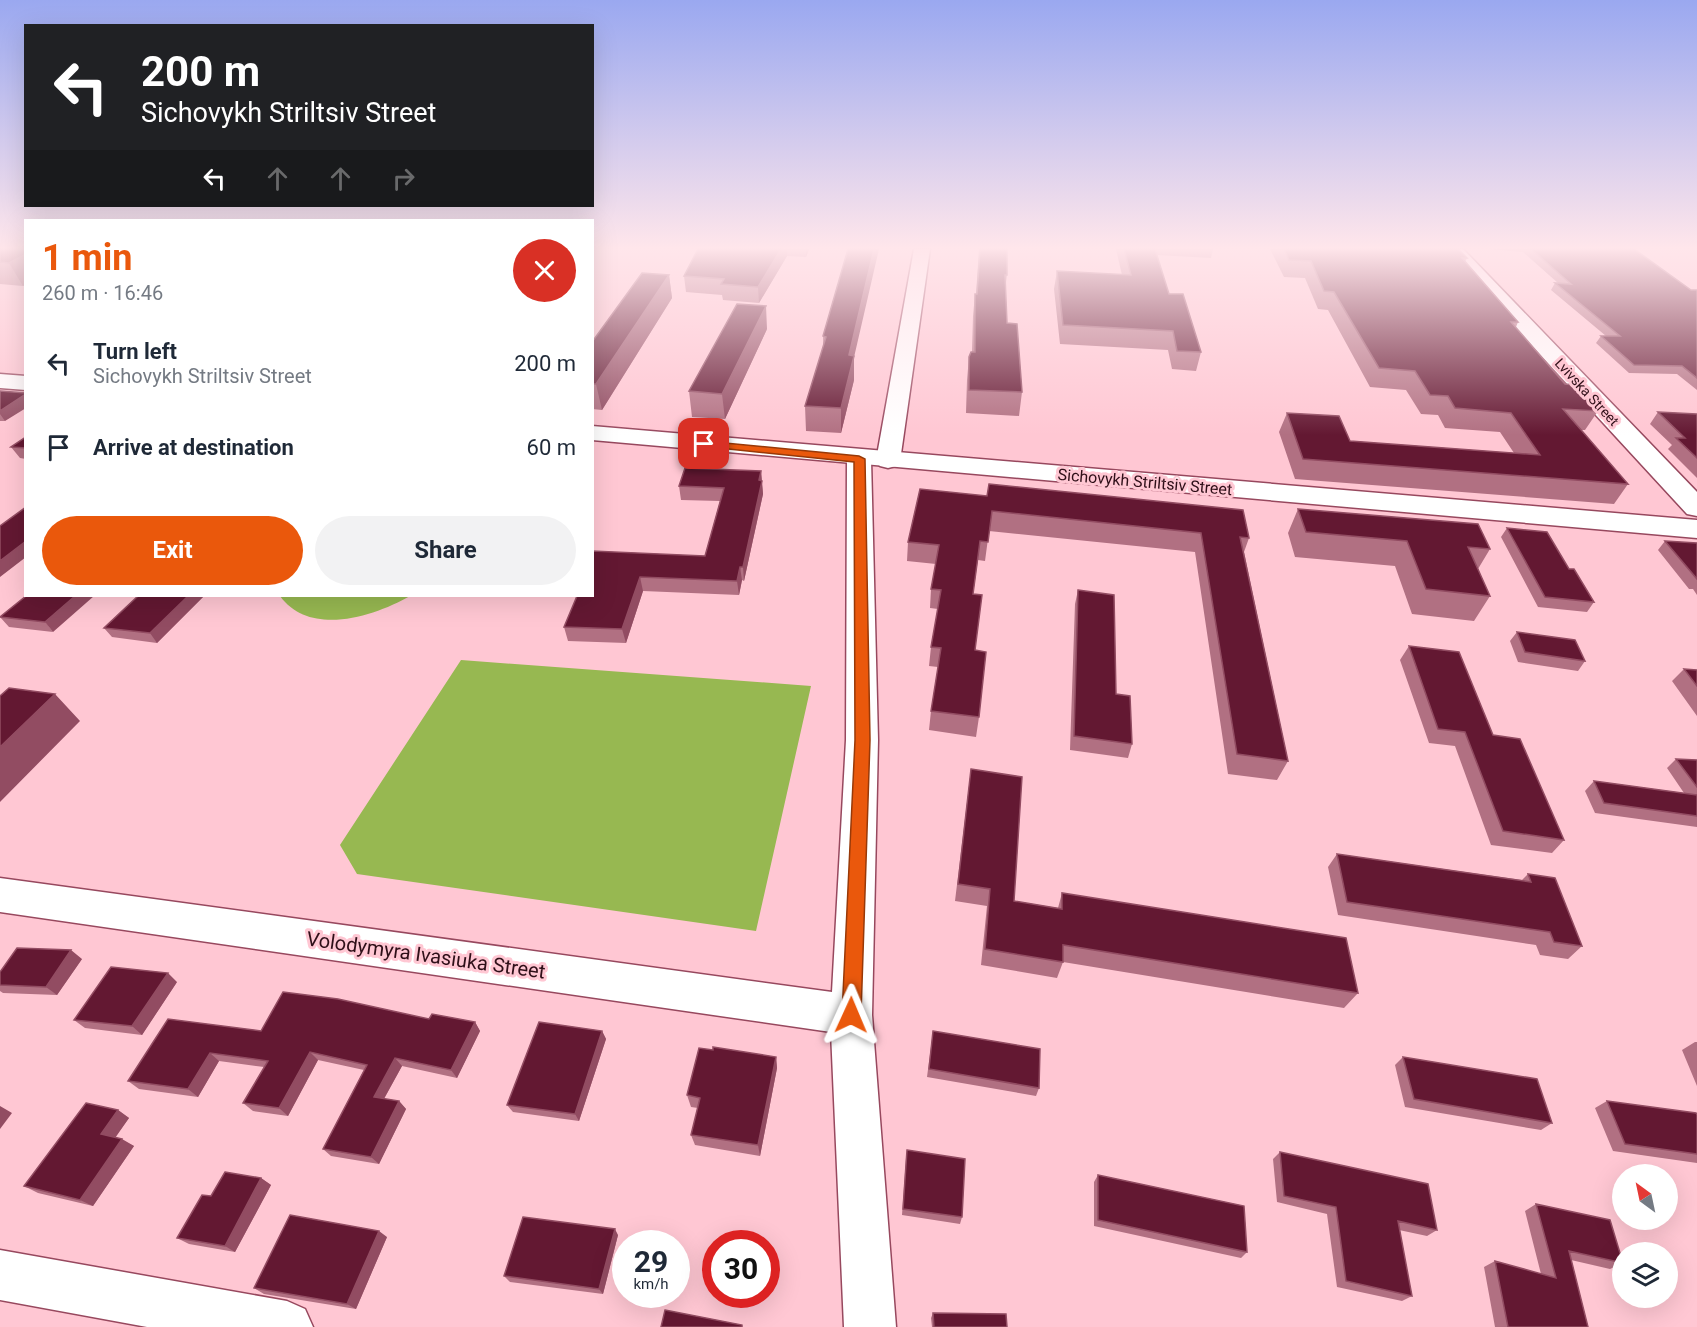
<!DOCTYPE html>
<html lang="en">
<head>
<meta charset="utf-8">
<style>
	:root { --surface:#fff; --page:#f2f2f3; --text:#1f2937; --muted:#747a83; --accent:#ea580c }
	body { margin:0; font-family:Roboto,sans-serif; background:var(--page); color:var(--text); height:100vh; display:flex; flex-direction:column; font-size:22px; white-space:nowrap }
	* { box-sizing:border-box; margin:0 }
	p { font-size:20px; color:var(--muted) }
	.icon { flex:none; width:33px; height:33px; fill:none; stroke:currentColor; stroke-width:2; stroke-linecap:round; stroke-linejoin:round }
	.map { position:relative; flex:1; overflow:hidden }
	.side { position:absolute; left:24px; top:219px; width:570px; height:378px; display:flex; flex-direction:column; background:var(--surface); border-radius:0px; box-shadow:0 6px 24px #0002 }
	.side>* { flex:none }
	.guide { position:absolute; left:24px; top:24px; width:570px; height:183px; border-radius:0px; box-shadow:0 6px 24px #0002; background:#202124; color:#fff; overflow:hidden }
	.needle { width:39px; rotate:327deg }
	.controls { position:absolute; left:1612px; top:1164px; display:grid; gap:12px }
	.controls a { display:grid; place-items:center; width:66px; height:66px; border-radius:50%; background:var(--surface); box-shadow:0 6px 24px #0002; font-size:30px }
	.speed { position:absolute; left:612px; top:1230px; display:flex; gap:12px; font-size:30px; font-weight:700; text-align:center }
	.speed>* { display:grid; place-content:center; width:78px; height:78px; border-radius:50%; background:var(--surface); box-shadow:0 6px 24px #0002; line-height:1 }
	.speed small { font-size:15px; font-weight:400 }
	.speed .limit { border:9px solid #d22; background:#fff; color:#111 }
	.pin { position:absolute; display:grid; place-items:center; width:51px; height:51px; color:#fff; margin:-26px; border-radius:12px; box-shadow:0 3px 9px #0006 }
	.me { position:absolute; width:66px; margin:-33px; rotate:1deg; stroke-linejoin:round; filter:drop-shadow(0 0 4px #0008) }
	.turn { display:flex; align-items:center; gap:21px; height:126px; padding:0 18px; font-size:27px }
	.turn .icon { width:78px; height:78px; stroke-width:2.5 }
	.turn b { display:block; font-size:42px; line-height:51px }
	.lanes { display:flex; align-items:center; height:57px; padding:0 18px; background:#0003; justify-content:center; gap:30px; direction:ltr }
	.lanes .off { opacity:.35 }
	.round { display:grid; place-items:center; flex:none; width:63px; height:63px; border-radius:32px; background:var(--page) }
	.head { display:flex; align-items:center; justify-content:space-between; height:102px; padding:0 18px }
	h1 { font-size:36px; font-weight:700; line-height:45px; color:var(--accent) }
	.cta { display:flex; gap:12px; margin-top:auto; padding:12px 18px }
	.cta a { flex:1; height:69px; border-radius:36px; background:var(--accent); color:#fff; font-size:24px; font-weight:700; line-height:69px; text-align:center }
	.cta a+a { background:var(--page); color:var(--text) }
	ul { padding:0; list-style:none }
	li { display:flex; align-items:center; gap:18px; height:84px; padding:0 18px }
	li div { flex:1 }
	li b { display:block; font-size:22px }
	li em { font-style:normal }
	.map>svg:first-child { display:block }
</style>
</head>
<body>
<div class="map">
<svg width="1697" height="1327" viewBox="0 0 1697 1327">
	<rect width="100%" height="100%" fill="#ffc7d3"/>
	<path fill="#97b851" d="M280,596H410C373,617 310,637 280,596Z
		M461,660L811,686L756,931L357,874L340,845Z"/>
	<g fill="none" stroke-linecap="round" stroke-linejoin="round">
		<defs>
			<path id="street" d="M914,249H930L900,461L896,466L888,468L880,466L876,461Z
				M859,452L867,454L871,459L878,740L872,1015L896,1327H844L831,1032L0,912V878L832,992L846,740L847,459L851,454Z
				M0,1250L287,1301L305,1309L313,1327H147L0,1300Z"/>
			<path id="secondary" d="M1443,249H1463L1697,492V516L1687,514Z
				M0,374L26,376V390L0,388Z
				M592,426L1697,520V538L592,440Z"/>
		</defs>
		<use href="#street" stroke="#97485e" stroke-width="3"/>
		<use href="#secondary" stroke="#97485e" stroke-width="3"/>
		<use href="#street" fill="#fff" fill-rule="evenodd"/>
		<use href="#secondary" fill="#fff" fill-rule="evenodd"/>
	</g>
	<path fill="#b17082" d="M0,249H26V284L23,286L0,284Z
		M698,249H809L806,257L787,256L759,303L723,300L722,295L686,292L684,276Z
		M848,249L854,356V380L841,433L806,431L805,406L823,348V336Z
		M979,249H1007V275L1005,290L1007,323L1022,392L1019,416L966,413L967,380L969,357L972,352L973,316L975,294H976Z
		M1116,249H1213L1211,258L1157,255L1169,294L1201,352L1196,371L1172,369L1168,350L1060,344L1054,289L1057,271L1122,275Z
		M1270,249H1458L1467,258L1465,262L1518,322L1516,327L1565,384L1598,411L1585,430H1581L1628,484L1614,504L1295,479L1279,432L1287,413L1350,441L1514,453L1500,432L1445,428L1438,415L1421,414L1406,390L1370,387L1328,310L1318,309L1305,278L1284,277Z
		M1489,249H1634L1691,290H1697V390L1677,374L1629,373L1596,343L1601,336H1606L1551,290L1555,283H1558L1523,252Z
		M669,275L672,298L602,410L592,409V342Z
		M767,329L725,419L692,417L689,391Z
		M0,391L5,421H0Z
		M1658,412L1697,414V478L1668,449L1672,445L1650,424Z
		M26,437V459L20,458L11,447Z
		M761,471L763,494L744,581L742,580L739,595L643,591L626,643L568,641L564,627L592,596V551L705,556L720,501L681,500L679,486Z
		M920,489L1249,538L1244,552L1288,761L1277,780L1228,774L1195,552L989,531L985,561L978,560L973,594L979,717L976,737L929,730L931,711L938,667L929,666L931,647L938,609L930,608L931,589L936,564L907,561L908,542Z
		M1298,509L1490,549L1478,569L1490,596L1474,621L1412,614L1395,566L1295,557L1288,533Z
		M1507,528L1569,569L1594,602L1587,612L1538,607L1501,537Z
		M1665,541L1697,543V595L1693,589H1689L1658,550Z
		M1078,590L1116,694L1132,744L1128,758L1070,750L1075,604Z
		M26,596L53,632L9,627L0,617Z
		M138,596H204L157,643L112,637L104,628Z
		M1517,632L1585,661L1578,671L1518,662L1510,641Z
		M1409,646L1493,735L1564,840L1552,853L1491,845L1455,746L1429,743L1400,660Z
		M1684,669L1697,670V716L1672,681Z
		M1676,759L1697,760V827L1595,813L1585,791L1594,781L1684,793L1667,768Z
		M971,769L1014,901L1058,908L1062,893L1358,993L1344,1008L1063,962L1057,978L981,965L987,906L955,901Z
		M1337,854L1522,880L1528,874L1582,946L1568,959L1540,955L1536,945L1338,915L1328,867Z
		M82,959L57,995L3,993L0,991V972Z
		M177,982L142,1035L85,1028L74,1020Z
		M429,1019L475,1022L480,1031L457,1078L402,1066L384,1099L399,1101L406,1109L379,1164L331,1156L323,1149L364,1070L318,1060L288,1116L253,1111L243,1103L264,1067L219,1061L198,1097L139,1089L128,1081L261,1031Z
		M602,1031L606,1039L579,1121L513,1112L507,1105Z
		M933,1031L1039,1088L1036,1096L927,1077Z
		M1695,1042H1697V1086L1682,1050Z
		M776,1057L777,1068L760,1156L695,1145L691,1135L698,1108L691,1107L687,1095Z
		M1403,1057L1552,1123L1541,1130L1405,1107L1395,1065Z
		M1607,1101L1697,1115V1163L1613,1151L1595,1108Z
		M118,1110L129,1118L115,1137L134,1146L93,1206L38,1193L24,1186Z
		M1280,1152L1437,1230L1427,1236L1399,1230L1412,1296L1402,1301L1337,1287L1327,1214L1277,1202L1273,1159Z
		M906,1158L962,1217L960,1224L902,1215Z
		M1098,1175L1247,1252L1241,1258L1094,1226V1182Z
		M261,1178L271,1185L235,1252L189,1244L177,1238L211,1196Z
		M1536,1204L1623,1263L1610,1269L1571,1260L1588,1327H1495L1484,1267L1495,1261L1541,1274L1525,1211Z
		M618,1235L603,1294L510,1282L504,1276Z
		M387,1237L356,1309L264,1294L254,1288Z
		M933,1313L1007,1327H932L931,1318Z"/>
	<path fill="#924c62" d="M781,249H787V256L759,303L758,287Z
		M806,249H809L806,257Z
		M874,249H879L852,366L854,356V380L841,433V408L849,355Z
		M26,254V284L23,286L9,263Z
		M669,275L672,298L602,410L596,384Z
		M766,306L767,329L725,419L722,394Z
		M26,394V408L5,421L0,414V411Z
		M761,471L763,494L744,581L743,567Z
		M26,541V557L0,577V561Z
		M740,567L742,580L739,595L737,581Z
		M640,577L643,591L626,643L622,629Z
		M75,596H94L53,632L45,622Z
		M188,596H204L157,643L150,633Z
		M55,694L80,721L0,802V747Z
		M71,950L82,959L57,995L46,987Z
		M168,973L177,982L142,1035L132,1026Z
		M475,1022L480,1031L457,1078L451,1070Z
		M602,1031L606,1039L579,1121L575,1114Z
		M310,1052L318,1060L288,1116L279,1108Z
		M210,1053L219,1061L198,1097L188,1089Z
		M776,1057L777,1068L760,1156L758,1145Z
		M395,1058L402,1066L381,1104L374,1097Z
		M399,1101L406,1109L379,1164L371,1157Z
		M0,1106L12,1113L0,1129Z
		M118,1110L129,1118L113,1141L101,1134Z
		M122,1139L134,1146L93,1206L80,1200Z
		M261,1178L271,1185L235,1252L225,1246Z
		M615,1229L618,1235L603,1294L599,1289Z
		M379,1231L387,1237L356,1309L347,1304Z"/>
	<path fill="#631832" stroke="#924c62" stroke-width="1.5" d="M0,249H26V254L9,263L0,262Z
		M698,249H781L758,287L721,284L724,279L684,276Z
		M848,249H874L849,355L854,356L841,408L805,406L826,337L823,336Z
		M980,249H1007V275H1005L1007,323L1017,324L1022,392L969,390V357L971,352H975V294H977Z
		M1124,249H1155L1169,294H1183L1201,352L1177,351L1173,331L1063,325L1057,271L1131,275Z
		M1284,249H1458L1467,258H1462L1518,322H1511L1565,384L1576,385L1598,411L1563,409L1628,484L1303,459L1287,413L1339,416L1350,441L1540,455L1511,413L1455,408L1448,396L1430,395L1415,371L1379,368L1334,292L1324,291L1311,261L1289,260Z
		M1531,249H1634L1691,290H1697V378L1682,366L1634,365L1601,336H1620L1555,283L1571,284Z
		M642,273L669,275L596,384H592V342Z
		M737,304L766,306L722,394L689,391Z
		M0,391L26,393V394L0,411Z
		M1658,412L1697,414V458L1676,438H1685Z
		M26,437V448L11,447Z
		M685,468L761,471L759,480L762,481L743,567H740L737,581L640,577L622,629L564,627L577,596H592V551L705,556L724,488L679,486Z
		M989,484L1243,510L1249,538L1240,537L1288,761L1237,754L1201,533L992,511L988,542L980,541L973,594L982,595L975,650L986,652L979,717L931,711L941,648L931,647L941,590L931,589L939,545L908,542L920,489L987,496Z
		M26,507V541L0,561V526Z
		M1298,509L1478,524L1490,549L1468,547L1490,596L1426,589L1407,541L1306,532Z
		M1507,528L1547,532L1569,569H1574L1594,602L1545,597Z
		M1665,541L1697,543V579Z
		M1078,590L1114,595L1116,694L1130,696L1132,744L1074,736Z
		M26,596H75L45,622L0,617Z
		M138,596H188L150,633L104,628Z
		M1517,632L1575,640L1585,661L1525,652Z
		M1409,646L1459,652L1493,735L1520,739L1564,840L1503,831L1465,732L1438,729Z
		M1684,669L1697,670V686Z
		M9,688L55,694L0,747V696Z
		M1676,759L1697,760V787Z
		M971,769L1022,777L1014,901L1062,909V893L1346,938L1358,993L1063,945V962L985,949L990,889L958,884Z
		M1594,781L1697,795V816L1604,803Z
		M1337,854L1531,882L1528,874L1555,878L1582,946L1554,942L1550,932L1347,902Z
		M17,948L71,950L46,987L0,985V972Z
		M111,967L168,973L132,1026L74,1020Z
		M283,992L338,999L429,1019L432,1014L475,1022L451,1070L395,1058L374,1097L399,1101L371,1157L323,1149L367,1065L310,1052L279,1108L243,1103L268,1061L210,1053L188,1089L128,1081L168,1019L261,1031Z
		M539,1022L602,1031L575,1114L507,1105Z
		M933,1031L1040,1049L1039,1088L929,1069Z
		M713,1047L776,1057L758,1145L691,1135L700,1098L687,1095L699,1048L713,1050Z
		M1403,1057L1537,1079L1552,1123L1414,1099Z
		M1607,1101L1696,1113L1697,1115V1154L1625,1144Z
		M86,1103L118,1110L101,1134L122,1139L80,1200L24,1186Z
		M907,1150L965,1159L962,1217L903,1209Z
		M1280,1152L1428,1184L1437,1230L1398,1221L1412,1296L1346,1281L1336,1207L1284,1196Z
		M225,1172L261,1178L225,1246L177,1238L202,1195L211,1196Z
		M1098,1175L1244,1206L1247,1252L1098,1220Z
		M1536,1204L1610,1220L1623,1263L1569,1251L1588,1327H1508L1495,1261L1556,1278Z
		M290,1215L379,1231L347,1304L254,1288Z
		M523,1217L615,1229L599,1289L504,1276Z
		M665,1310L742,1325V1327H661Z
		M933,1313L1006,1314L1007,1327H934Z"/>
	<linearGradient id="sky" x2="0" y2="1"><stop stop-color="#9aa8f0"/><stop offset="0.57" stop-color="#ffe6eb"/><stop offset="1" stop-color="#ffe6eb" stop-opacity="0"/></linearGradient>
	<rect width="1697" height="435" fill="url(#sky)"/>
	<path fill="#ea580c" stroke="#983908" stroke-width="1.5" d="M704,441L859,456L865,459L870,740L861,1015L858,1021L851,1024L845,1021L842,1015L855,740L854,462L700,446L698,444Z"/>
	<g text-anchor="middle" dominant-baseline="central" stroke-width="6" stroke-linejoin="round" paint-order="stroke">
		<g font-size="14" fill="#2f0f18" stroke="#ffc7d3">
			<text transform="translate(1587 392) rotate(47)">Lvivska Street</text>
		</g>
		<g font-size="16" fill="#2f0f18" stroke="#ffc7d3">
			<text transform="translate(1145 482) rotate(5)">Sichovykh Striltsiv Street</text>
		</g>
		<g font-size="20" fill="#2f0f18" stroke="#ffc7d3">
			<text transform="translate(426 955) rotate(8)">Volodymyra Ivasiuka Street</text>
		</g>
	</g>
</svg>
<div class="controls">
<a><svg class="needle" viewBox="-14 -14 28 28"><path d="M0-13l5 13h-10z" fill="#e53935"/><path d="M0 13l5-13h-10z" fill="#747a83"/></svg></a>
<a><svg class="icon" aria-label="layers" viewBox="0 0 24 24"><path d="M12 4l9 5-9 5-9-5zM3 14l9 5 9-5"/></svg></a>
</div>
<div class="speed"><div>29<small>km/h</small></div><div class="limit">30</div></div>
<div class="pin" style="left:704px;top:444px;background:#d93025"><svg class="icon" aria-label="arrive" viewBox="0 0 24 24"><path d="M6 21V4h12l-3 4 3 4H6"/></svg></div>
<svg class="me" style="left:851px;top:1015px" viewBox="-20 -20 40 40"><path d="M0-17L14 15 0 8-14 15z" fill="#ea580c" stroke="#fff" stroke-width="4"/></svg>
<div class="guide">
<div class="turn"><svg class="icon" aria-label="left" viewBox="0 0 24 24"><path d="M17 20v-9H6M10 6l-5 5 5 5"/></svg><div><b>200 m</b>Sichovykh Striltsiv Street</div></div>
<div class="lanes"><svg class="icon" aria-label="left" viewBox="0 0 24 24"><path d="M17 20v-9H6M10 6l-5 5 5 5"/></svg><svg class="icon off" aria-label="ahead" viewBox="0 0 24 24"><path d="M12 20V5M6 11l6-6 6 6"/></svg><svg class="icon off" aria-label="ahead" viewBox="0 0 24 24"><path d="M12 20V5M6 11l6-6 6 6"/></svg><svg class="icon off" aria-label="right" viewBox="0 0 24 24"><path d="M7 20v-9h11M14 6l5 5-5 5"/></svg></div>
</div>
<section class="side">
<div class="head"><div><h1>1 min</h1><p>260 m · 16:46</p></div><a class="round" style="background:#d93025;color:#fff"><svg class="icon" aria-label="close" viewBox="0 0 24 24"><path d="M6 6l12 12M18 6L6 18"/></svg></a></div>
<ul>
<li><svg class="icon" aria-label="left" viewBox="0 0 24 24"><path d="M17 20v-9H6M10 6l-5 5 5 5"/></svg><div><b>Turn left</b><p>Sichovykh Striltsiv Street</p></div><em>200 m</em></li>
<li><svg class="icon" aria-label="arrive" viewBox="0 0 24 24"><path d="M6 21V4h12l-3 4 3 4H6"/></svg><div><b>Arrive at destination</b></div><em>60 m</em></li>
</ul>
<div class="cta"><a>Exit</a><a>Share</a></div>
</section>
</div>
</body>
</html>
